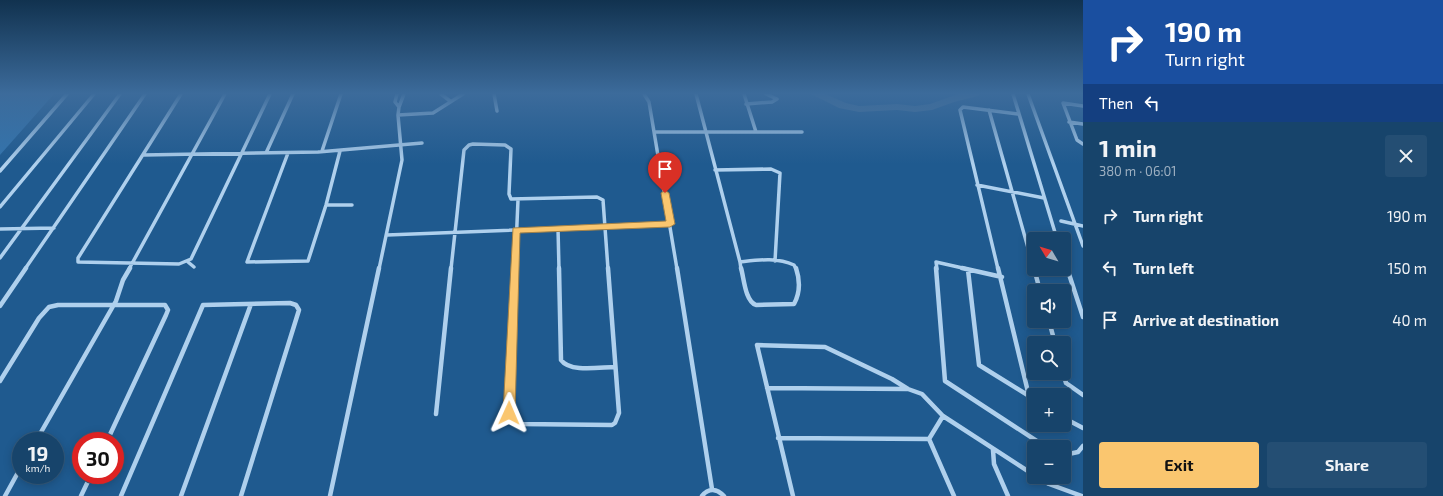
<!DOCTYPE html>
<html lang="en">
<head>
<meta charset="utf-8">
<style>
	:root { --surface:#17446b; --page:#244e73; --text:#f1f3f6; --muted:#9eb0c1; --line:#365c7e; --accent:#fac66f }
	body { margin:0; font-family:"Exo 2",sans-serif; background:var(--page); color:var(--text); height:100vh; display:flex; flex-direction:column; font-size:15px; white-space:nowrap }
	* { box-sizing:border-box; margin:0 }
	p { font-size:13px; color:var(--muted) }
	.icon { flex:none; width:22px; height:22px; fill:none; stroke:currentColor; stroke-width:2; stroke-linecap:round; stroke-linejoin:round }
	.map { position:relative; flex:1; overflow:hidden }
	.side { display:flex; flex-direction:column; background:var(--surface); width:360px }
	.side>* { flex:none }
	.banner { background:#1a4fa0; color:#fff; overflow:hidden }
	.needle { width:26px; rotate:308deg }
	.fabs { position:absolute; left:1027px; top:232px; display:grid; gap:8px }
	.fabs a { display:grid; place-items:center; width:44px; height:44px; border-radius:4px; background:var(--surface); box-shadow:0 2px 10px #0003,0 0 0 1px var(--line); font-size:20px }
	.speed { position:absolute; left:12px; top:432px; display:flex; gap:8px; font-size:20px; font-weight:700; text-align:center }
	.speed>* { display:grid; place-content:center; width:52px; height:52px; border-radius:50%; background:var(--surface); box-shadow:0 2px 10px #0003,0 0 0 1px var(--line); line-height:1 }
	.speed small { font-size:10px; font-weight:400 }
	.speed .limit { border:6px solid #d22; background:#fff; color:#111 }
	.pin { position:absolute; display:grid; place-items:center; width:34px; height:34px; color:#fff; margin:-41px -17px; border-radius:50% 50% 50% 0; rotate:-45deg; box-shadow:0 0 4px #0007 }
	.pin .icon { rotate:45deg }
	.me { position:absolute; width:44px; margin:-22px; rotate:1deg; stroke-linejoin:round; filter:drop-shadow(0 0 3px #0008) }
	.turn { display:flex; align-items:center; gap:14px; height:84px; padding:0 16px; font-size:18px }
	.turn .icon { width:52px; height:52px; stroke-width:2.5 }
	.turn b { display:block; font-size:28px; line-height:34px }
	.then { display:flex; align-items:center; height:38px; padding:0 16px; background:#0003; gap:8px; font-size:15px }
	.round { display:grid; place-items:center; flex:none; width:42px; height:42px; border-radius:4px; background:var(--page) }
	.head { display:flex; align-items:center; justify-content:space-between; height:68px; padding:0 16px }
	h1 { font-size:24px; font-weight:700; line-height:30px }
	.primary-button { display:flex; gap:8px; margin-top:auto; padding:8px 16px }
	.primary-button a { flex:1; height:46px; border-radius:4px; background:var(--accent); color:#111; font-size:16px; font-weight:700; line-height:46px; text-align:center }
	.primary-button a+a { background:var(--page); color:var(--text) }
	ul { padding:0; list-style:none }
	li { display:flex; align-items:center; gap:12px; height:52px; padding:0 16px }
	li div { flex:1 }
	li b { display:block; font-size:15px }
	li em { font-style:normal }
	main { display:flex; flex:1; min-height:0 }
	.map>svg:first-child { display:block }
</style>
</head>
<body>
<main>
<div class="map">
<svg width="1083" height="496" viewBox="0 0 1083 496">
	<rect width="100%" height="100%" fill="#1f5a8f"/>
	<path fill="#3374ad" d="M0,94H54L0,155Z"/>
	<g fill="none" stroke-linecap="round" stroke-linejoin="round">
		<path fill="#4b7399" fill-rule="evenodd" d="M811,94H825L846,103L859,106L897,104L915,106L930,104L958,94H979L978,96L954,102L932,110L915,112L897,110L859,112L839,108Z"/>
		<path stroke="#afd0ed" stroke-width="3.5" d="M181,94L78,258V262L179,264L191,259L270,94
			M397,94L395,102L399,107
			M441,94L450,101
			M494,94L497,111
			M644,94L649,102L677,269
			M696,94L740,262
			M744,94L756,132
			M1013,94L1057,239
			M1028,94L1083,246
			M746,104L772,102L777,99L766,94
			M1083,106L1063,103L1077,140L1083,144
			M989,110L1034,269
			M398,115L433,113L463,94
			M1069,122L1083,124
			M654,132H802
			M322,151L341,94
			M266,153L293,94
			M288,153L247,262L308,261L326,205L340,151
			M143,155L318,152L422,143
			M715,170L771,169L780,173L775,261
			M0,171L67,94
			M977,185L1044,198
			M326,205H352
			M0,207L94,94
			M1061,221L1083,226
			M558,228L559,269
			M0,229L54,228
			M387,235L670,224
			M0,258L120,94
			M1064,260L1067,269
			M188,262L194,267
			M740,262L741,269
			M740,262C758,260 777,257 794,265L796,269
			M25,269L145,94
			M129,269L225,94
			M379,269L402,160L398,115L399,107L404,94
			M451,269L464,150L469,145L473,144L505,145L511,149L509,194L511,199L597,197L603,200L608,269
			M515,269L518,200
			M937,269L936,262L967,269
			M998,269L960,110L963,107L1018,114"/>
		<path stroke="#afd0ed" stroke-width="4.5" d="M515,268L510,377V418L520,424L612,425L615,423L619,413L608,268
			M559,268L561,360C570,373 601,367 615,367
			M677,268L712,489
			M741,268C744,278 745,301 756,305L794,304C800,293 800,280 796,268
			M936,268L945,381L1046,447
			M962,268L1002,277
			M998,268L1029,396
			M1034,268L1040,291
			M1067,268L1083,317
			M968,270L979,365L1034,399
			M0,306L26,268
			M1049,321L1055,343
			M1063,373L1066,383L1083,395
			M0,381L39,318L49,307L58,305H165L168,310L166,315L107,441
			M767,388L907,389
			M436,414L451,268
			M1064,418L1083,428
			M778,438L929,439
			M929,439L954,496
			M929,439L943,416
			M36,441L116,301L123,280L130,268
			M993,450L994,464L1008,496
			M1064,455L1078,452L1083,446
			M1038,477L1049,484L1082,496
			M5,496L21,467
			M81,496L91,475
			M121,496L203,305L290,303L296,305L299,310L241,496
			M181,496L251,304
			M330,496L379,268
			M702,496C709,487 717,489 724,496
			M793,496L757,345L825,347L892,379L908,389L922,394L943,416L1034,475"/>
	</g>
	<linearGradient id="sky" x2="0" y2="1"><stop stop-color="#11324f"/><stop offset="0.57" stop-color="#3c6b9b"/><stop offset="1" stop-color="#3c6b9b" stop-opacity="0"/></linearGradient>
	<rect width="1083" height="164" fill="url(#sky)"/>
	<path fill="#fac66f" stroke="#a28148" d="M665,190L669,193L675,224L670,227L520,233L515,413L513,417L509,418L505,417L503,413L513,228L666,221L661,193Z"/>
</svg>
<div class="fabs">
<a><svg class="needle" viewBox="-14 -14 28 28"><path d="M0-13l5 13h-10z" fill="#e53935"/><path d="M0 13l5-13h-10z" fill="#9eb0c1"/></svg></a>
<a><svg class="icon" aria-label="sound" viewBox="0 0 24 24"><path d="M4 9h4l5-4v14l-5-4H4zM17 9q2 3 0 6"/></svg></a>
<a><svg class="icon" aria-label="search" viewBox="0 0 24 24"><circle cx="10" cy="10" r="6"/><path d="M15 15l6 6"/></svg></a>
<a>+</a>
<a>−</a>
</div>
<div class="speed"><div>19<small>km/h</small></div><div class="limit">30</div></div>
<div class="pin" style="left:665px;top:193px;background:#d93025"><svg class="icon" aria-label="arrive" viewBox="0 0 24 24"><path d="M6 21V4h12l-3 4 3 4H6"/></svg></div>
<svg class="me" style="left:509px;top:413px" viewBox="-20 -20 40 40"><path d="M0-17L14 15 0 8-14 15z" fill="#fac66f" stroke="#fff" stroke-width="4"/></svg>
</div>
<section class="side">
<div class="banner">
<div class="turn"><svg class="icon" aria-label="right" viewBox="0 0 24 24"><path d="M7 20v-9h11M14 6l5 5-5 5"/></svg><div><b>190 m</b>Turn right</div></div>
<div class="then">Then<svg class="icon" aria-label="left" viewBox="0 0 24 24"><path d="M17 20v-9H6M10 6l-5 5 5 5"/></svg></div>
</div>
<div class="head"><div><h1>1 min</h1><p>380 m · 06:01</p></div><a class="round"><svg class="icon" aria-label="close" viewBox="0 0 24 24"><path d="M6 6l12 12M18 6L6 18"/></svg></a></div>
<ul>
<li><svg class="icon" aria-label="right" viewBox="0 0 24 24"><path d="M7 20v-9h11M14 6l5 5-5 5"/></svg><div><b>Turn right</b></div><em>190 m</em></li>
<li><svg class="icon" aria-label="left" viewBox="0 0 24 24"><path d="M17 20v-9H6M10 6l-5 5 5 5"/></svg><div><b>Turn left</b></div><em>150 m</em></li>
<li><svg class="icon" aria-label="arrive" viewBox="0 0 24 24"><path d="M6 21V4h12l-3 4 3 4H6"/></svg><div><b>Arrive at destination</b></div><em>40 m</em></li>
</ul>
<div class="primary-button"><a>Exit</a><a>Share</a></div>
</section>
</main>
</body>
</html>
